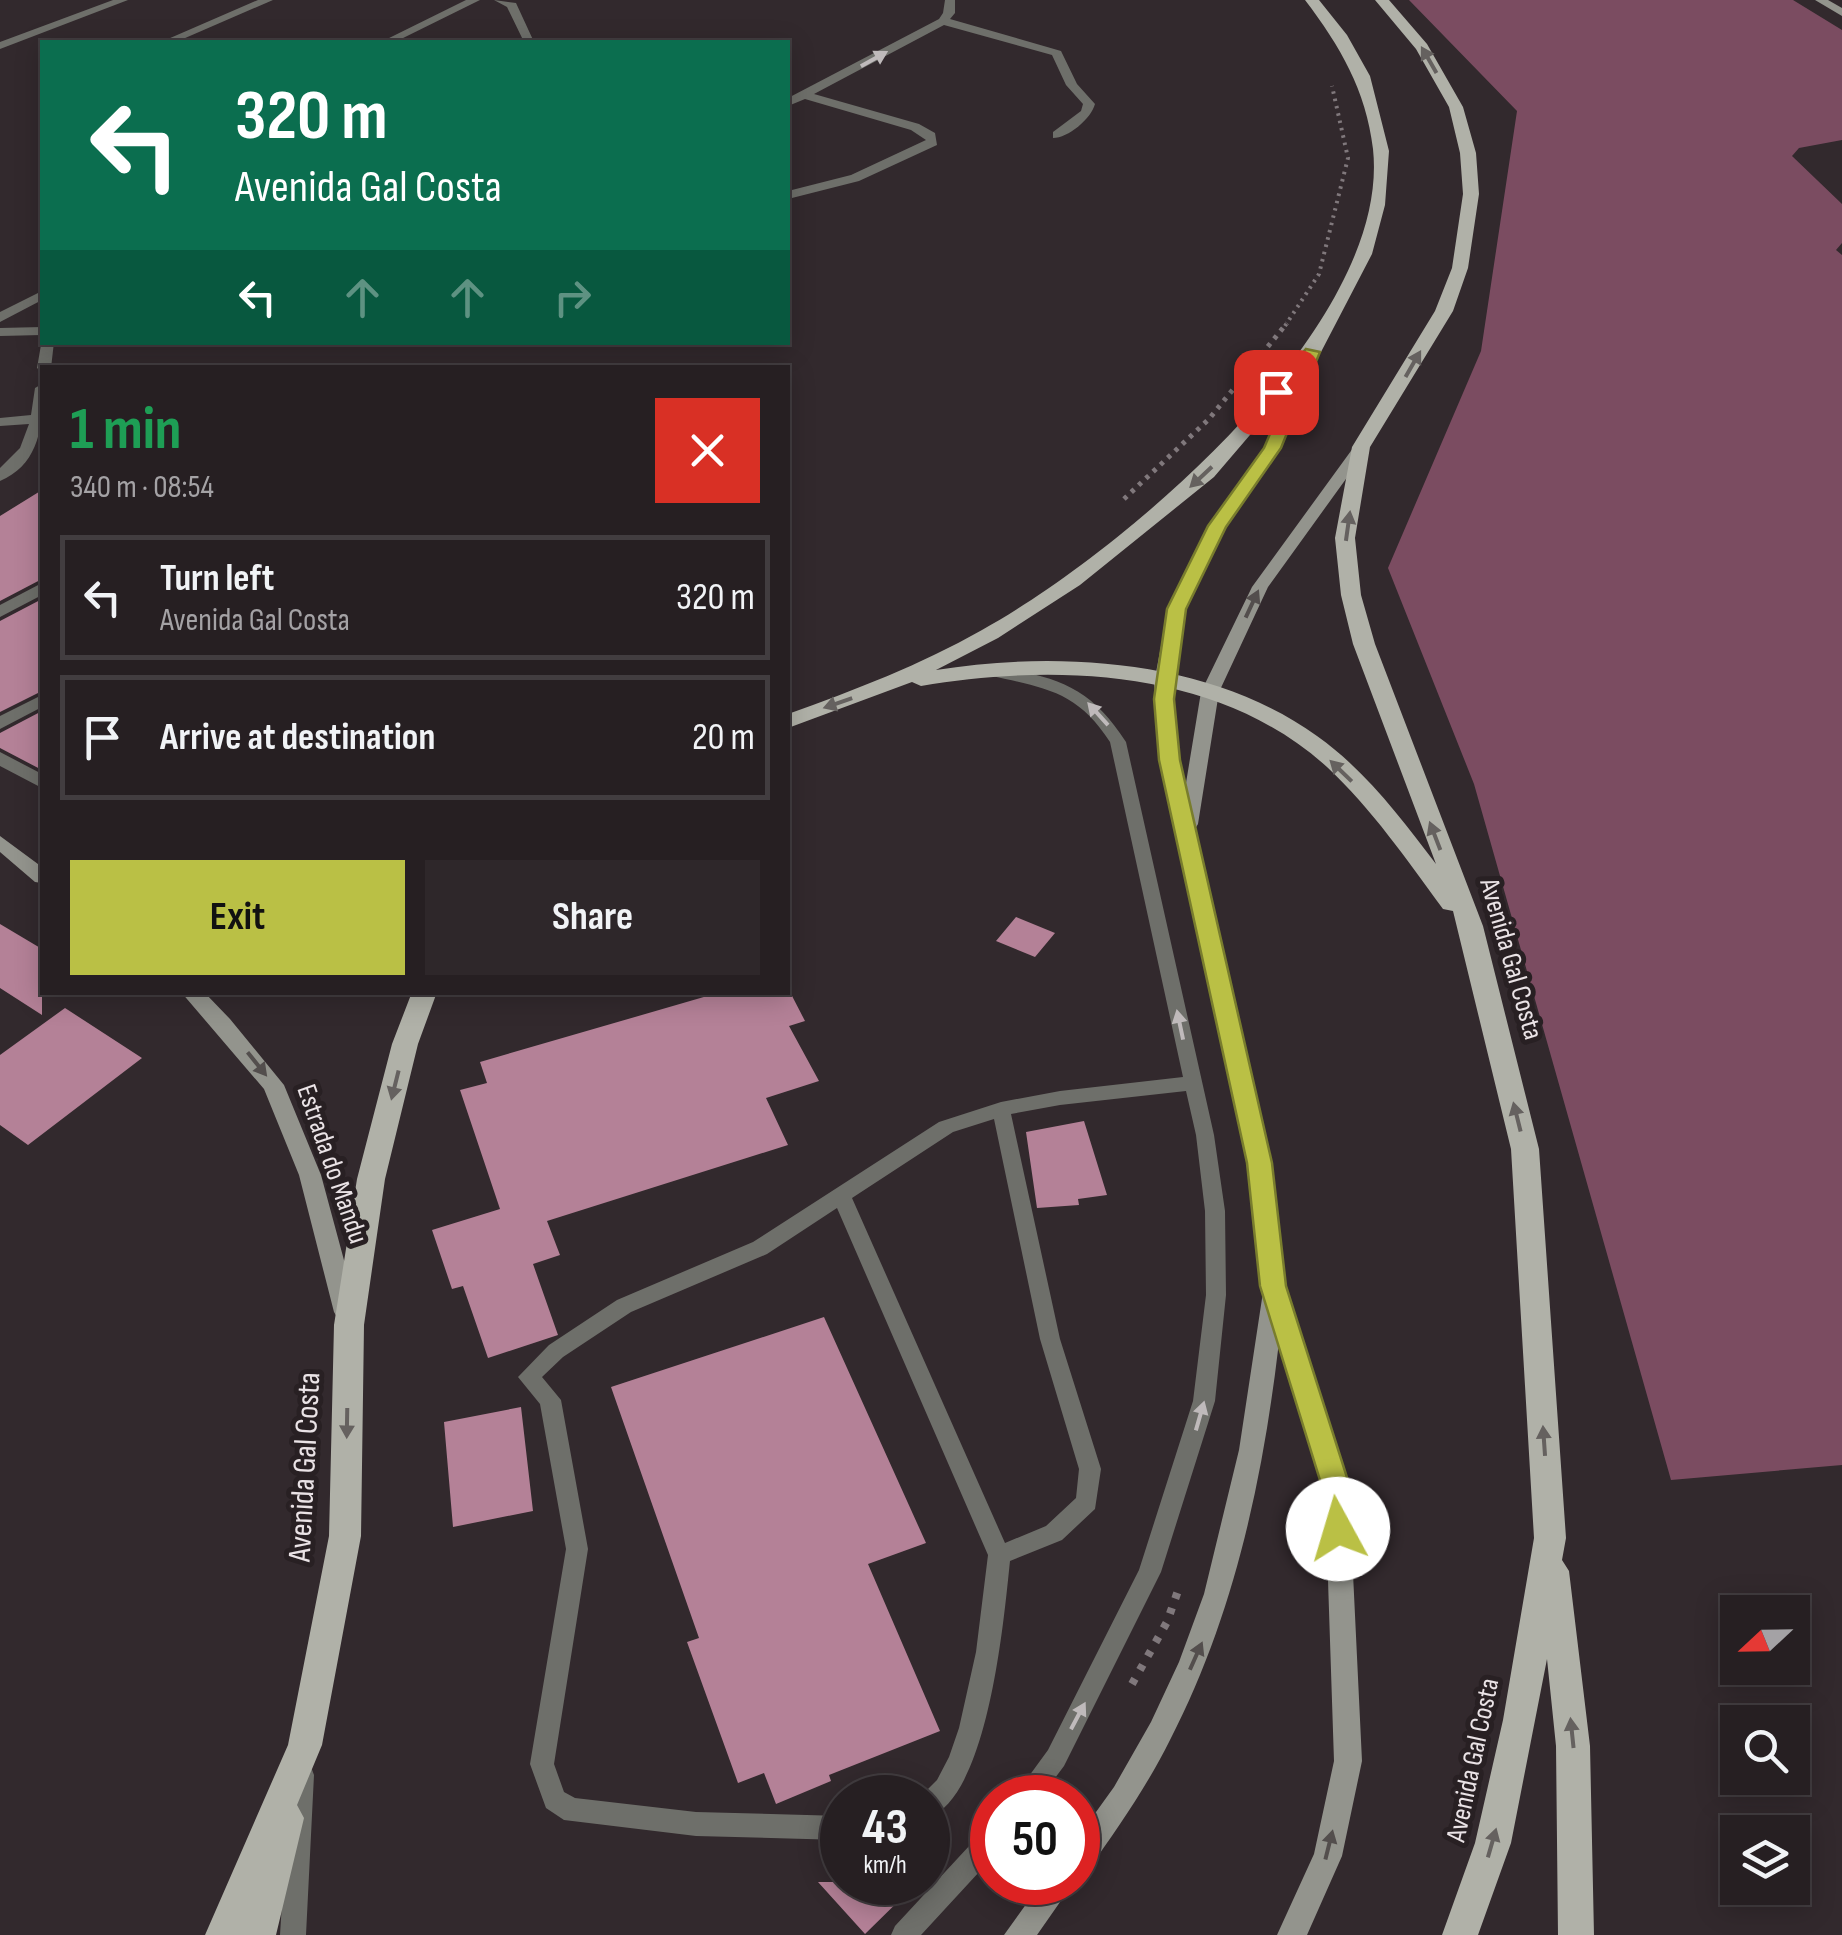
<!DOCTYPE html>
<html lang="en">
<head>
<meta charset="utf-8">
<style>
	:root { --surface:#261f22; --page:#2e272a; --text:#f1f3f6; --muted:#a4a2a5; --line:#423d40; --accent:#bac045 }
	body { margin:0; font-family:"Sofia Sans Condensed",sans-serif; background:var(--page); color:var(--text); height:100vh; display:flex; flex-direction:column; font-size:38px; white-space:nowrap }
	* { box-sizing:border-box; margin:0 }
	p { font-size:32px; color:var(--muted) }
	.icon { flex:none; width:55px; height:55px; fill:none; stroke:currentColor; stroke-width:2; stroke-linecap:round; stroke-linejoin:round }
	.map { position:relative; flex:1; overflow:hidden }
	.details { position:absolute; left:40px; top:365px; width:750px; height:630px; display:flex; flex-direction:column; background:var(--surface); border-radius:0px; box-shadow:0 5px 25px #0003,0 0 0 2px var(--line) }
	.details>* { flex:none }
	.banner { position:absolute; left:40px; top:40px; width:750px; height:305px; border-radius:0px; box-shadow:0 5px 25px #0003,0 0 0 2px var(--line); background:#0b6e4f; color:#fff; overflow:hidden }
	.needle { width:65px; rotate:248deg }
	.tools { position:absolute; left:1720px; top:1595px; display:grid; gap:20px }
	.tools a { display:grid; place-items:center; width:90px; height:90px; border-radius:0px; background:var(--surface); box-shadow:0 5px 25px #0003,0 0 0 2px var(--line); font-size:50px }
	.speed { position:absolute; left:820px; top:1775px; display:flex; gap:20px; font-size:50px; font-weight:700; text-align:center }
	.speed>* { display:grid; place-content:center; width:130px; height:130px; border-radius:50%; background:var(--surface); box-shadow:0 5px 25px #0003,0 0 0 2px var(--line); line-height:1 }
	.speed small { font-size:25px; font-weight:400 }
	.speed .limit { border:15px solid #d22; background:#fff; color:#111 }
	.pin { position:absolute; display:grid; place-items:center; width:85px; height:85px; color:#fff; margin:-42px; border-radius:20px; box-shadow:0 5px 15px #0006 }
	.me { position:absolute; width:110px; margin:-55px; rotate:354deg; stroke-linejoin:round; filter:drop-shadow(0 0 8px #0008) }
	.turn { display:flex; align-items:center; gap:35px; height:210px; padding:0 30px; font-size:45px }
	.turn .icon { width:130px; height:130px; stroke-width:2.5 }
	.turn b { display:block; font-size:70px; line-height:85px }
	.lanes { display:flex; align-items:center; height:95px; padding:0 30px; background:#0003; justify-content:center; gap:50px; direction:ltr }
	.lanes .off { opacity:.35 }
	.round { display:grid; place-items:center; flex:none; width:105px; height:105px; border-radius:0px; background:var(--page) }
	.summary { display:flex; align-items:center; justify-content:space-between; height:170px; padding:0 30px }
	h1 { font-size:60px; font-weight:700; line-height:75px; color:#1e9e55 }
	.primary-button { display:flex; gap:20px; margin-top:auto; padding:20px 30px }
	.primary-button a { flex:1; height:115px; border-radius:0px; background:var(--accent); color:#111; font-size:40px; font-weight:700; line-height:115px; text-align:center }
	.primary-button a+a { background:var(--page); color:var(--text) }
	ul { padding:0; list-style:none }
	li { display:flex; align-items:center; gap:30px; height:125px; margin:0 20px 15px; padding:0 10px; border:5px solid var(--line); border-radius:0px }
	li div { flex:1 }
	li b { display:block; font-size:38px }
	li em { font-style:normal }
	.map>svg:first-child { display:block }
</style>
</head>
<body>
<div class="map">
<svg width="1842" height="1935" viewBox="0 0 1842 1935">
	<rect width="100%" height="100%" fill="#32292d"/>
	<path fill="#7b4c61" d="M1409,0H1793L1842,30V140L1799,148L1792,156L1842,204V243L1836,250L1842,255V1465L1671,1480L1474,784L1388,568L1481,351L1517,111Z"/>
	<path fill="#b48197" d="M42,490V579L0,601V516Z
		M42,599V691L0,712V621Z
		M42,711V770L0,748V733Z
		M1016,917L1055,933L1035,957L996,941Z
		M0,924L42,949V1015L0,988Z
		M721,992H790L805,1021L789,1026L819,1081L766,1098L788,1145L547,1221L560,1255L533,1264L558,1335L488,1358L463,1286L452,1289L432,1230L500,1209L460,1090L487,1083L480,1062Z
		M65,1008L142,1058L28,1145L0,1125V1055Z
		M1084,1121L1107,1195L1078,1199L1079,1205L1037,1208L1026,1132Z
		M824,1317L926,1543L868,1564L940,1731L829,1775L831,1781L776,1804L764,1773L738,1783L687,1642L699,1638L611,1387Z
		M521,1407L533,1511L453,1527L444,1422Z
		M818,1882H918L865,1934Z"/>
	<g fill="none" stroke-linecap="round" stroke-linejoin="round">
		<path stroke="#80787c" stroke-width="4" stroke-dasharray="2.5 5" stroke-linecap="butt" d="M1285,326L1319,274L1348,158L1332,86"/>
		<path stroke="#80787c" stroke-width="5" stroke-dasharray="4 6" stroke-linecap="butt" d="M1124,499L1209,419L1287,323"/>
		<path stroke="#80787c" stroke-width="8" stroke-dasharray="6 10" stroke-linecap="butt" d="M1132,1684L1167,1622L1179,1588"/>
		<path fill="#6e6f6a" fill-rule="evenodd" d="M997,668C1058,676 1092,689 1126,742L1214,1135L1225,1211L1226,1295L1215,1401L1161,1572L1064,1766L1040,1798H1013L1048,1750L1139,1570L1193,1401L1206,1295L1205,1211L1196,1135L1186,1091L1060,1105L1011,1114L1060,1339L1101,1469L1095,1509L1062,1540L1010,1561C1004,1618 989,1796 928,1818V1798H919L937,1780L949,1757L959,1728L976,1652L988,1555L837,1208L767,1254L631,1312L563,1357L542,1377L561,1400L588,1549L554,1764L564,1792L575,1798L696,1812L842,1816V1840L696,1836L564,1820L546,1808L530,1764L566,1549L540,1404L518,1377L549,1345L617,1300L753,1242L939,1122L1001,1102L1060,1091L1183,1077L1110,742C1078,692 1046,688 992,676L989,673L992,670ZM994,1119L1040,1339L1079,1469L1076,1498L1046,1526L1005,1543L852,1198L953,1132Z
			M302,1763L311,1767L314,1775L306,1935H280L290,1775L293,1767Z
			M992,1828V1858L921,1935H891L895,1926L983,1831Z"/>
		<path fill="#6e6f6a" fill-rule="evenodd" d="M113,0H128L0,49V42Z
			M258,0H273L176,42H161Z
			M466,0H480L395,42H381Z
			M494,0L516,3L534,42H524L507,7Z
			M945,0H955V13L950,19L1061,51L1077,84L1095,104C1091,119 1068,138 1053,138V132L1081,111L1083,104L1066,85L1052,55L944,25L814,94L919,124L935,133L937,145L859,181L788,199V191L851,175L926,140L911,130L805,99L788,106V98L939,19L943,13Z
			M42,291V300L0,322V312Z
			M42,327V335L0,336V328Z
			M42,339V342H54L51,368H42V372L37,368Z
			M42,384C44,421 41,464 0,481V468L20,448L29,424L0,426V418L31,415L35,388Z
			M42,583V595L0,617V605Z
			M42,695V707L0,729V716Z
			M0,752L42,774V788L0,766Z"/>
		<path fill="#93948d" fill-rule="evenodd" d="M1815,0H1828L1842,8V16Z
			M1312,348L1319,352C1306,384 1296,421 1278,450C1262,477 1241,499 1225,525C1172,615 1163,688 1185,789L1201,692L1252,587L1356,444H1366L1369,447L1268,587L1219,692L1198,824L1195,829L1270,1163L1284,1286L1349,1490L1362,1761L1342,1856L1307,1935H1277L1314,1854L1334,1761L1325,1490L1279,1342C1263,1479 1234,1616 1170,1740C1147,1786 1118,1828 1088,1870L1078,1874V1837L1114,1787L1151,1722L1179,1662L1204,1594L1239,1450L1263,1292L1248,1163L1161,760L1154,683L1168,609L1209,526L1265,448L1305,352Z
			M0,836L42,867V883L35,882L0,852Z
			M181,992H204L230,1019L284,1085L321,1175L358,1312L354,1319L346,1322L338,1319L334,1312L299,1175L264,1089Z
			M1042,1882H1074L1037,1935H1004Z"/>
		<path fill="#b0b1a8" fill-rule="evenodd" d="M1305,0H1319L1347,35L1370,76L1389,151L1385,205L1372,254L1321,352L1214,477L1080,585L998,638L936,670C1060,650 1212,660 1317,736C1365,770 1401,818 1436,864L1353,644L1341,595L1335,538L1352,447L1435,311L1452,268L1463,194L1460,153L1449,107L1416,49L1375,0H1389L1427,44L1463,107L1476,153L1479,194L1468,268L1453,311L1370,447L1355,538L1361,595L1375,644L1483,926L1539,1149L1566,1538L1562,1560L1569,1571L1590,1746L1594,1935H1558L1556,1746L1547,1659L1511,1843L1478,1935H1442L1475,1843L1503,1720L1534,1538L1511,1149L1453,911L1443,909C1407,860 1372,809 1327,767C1219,669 1057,663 921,686L912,682L788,728V714C855,690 920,665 982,630C1121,553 1392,326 1373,149C1366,90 1340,46 1305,0Z
			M412,992H437L418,1044L385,1179L364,1325L361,1536L322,1745L297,1805L304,1818L276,1935H205L288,1745L329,1536L334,1325L357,1179L392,1044Z"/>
	</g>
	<defs><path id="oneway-solid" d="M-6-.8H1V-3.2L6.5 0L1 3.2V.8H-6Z" transform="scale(2.5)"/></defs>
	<g fill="#bfbabb">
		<use href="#oneway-solid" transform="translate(874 59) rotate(-29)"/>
		<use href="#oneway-solid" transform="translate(1098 714) rotate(-132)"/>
		<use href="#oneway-solid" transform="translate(1180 1025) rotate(-102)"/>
		<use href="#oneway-solid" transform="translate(1200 1416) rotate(-74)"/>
		<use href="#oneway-solid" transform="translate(1078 1716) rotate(-62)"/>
	</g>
	<g fill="#65615f">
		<use href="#oneway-solid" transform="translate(1429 60) rotate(-120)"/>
		<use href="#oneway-solid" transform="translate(1413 364) rotate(-60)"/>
		<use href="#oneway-solid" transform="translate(1201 477) rotate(137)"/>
		<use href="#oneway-solid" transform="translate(1348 526) rotate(-82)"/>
		<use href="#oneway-solid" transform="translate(838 703) rotate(161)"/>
		<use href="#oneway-solid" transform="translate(1341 771) rotate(-136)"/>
		<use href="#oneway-solid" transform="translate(1435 836) rotate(-111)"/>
		<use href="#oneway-solid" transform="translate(395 1085) rotate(104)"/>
		<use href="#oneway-solid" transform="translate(1517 1117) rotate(-104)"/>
		<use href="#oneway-solid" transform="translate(347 1423) rotate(91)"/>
		<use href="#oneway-solid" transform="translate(1544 1441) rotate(-94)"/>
		<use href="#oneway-solid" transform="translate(1572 1733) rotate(-96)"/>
		<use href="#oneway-solid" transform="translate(1492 1843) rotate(-74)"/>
	</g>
	<g fill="#534e4d">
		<use href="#oneway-solid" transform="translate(1252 604) rotate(-65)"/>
		<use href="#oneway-solid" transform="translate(257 1064) rotate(51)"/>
		<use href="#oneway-solid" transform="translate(1196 1656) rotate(-66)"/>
		<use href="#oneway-solid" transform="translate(1329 1845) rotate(-76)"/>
	</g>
	<path fill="#bac045" stroke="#797d2d" stroke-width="2.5" d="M1306,349L1320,352L1281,448L1226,527L1186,609L1174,699L1180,760L1272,1163L1286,1286L1351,1490L1353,1529L1348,1538L1338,1542L1328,1538L1324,1529L1323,1490L1260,1286L1247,1163L1159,760L1154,699L1167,609L1208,526L1264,448L1289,389L1276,397L1268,392Z"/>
	<g text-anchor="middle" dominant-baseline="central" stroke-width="10" stroke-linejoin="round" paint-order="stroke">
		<g font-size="28" fill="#eae3e6" stroke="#282023">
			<text transform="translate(1511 959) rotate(74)">Avenida Gal Costa</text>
			<text transform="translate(332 1164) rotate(71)">Estrada do Mandu</text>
			<text transform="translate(1473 1760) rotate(-78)">Avenida Gal Costa</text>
		</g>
		<g font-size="32" fill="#eae3e6" stroke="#282023">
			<text transform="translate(305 1467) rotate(-87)">Avenida Gal Costa</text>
		</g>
	</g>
</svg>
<div class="tools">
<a><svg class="needle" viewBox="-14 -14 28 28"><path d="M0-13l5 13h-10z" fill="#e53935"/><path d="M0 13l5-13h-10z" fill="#a4a2a5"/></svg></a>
<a><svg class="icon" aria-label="search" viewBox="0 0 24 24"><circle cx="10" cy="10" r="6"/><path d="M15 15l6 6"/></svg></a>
<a><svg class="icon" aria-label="layers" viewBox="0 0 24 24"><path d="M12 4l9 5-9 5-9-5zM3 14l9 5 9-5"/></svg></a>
</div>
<div class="speed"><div>43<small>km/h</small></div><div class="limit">50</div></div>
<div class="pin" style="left:1276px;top:392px;background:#d93025"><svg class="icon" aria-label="arrive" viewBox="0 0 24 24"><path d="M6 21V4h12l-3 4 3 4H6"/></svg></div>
<svg class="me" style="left:1338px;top:1529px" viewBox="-20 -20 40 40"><circle r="19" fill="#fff"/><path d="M0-13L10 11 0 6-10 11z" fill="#bac045"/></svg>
<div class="banner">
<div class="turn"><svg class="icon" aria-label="left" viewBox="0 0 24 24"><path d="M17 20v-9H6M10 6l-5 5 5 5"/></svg><div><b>320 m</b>Avenida Gal Costa</div></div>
<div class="lanes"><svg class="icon" aria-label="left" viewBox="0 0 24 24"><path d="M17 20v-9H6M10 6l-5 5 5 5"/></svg><svg class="icon off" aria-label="ahead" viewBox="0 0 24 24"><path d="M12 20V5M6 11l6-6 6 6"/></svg><svg class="icon off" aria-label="ahead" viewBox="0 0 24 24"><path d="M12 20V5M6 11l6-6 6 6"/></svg><svg class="icon off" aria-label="right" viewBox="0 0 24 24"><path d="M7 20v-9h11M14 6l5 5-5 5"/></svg></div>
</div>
<section class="details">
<div class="summary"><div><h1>1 min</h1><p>340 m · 08:54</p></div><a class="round" style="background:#d93025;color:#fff"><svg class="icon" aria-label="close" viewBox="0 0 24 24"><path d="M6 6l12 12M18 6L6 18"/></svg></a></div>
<ul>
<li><svg class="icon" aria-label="left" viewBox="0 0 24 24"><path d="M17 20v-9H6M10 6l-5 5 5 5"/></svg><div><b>Turn left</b><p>Avenida Gal Costa</p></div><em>320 m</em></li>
<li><svg class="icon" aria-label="arrive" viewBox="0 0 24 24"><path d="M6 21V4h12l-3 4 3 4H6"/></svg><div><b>Arrive at destination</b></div><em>20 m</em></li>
</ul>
<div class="primary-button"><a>Exit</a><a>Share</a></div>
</section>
</div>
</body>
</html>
